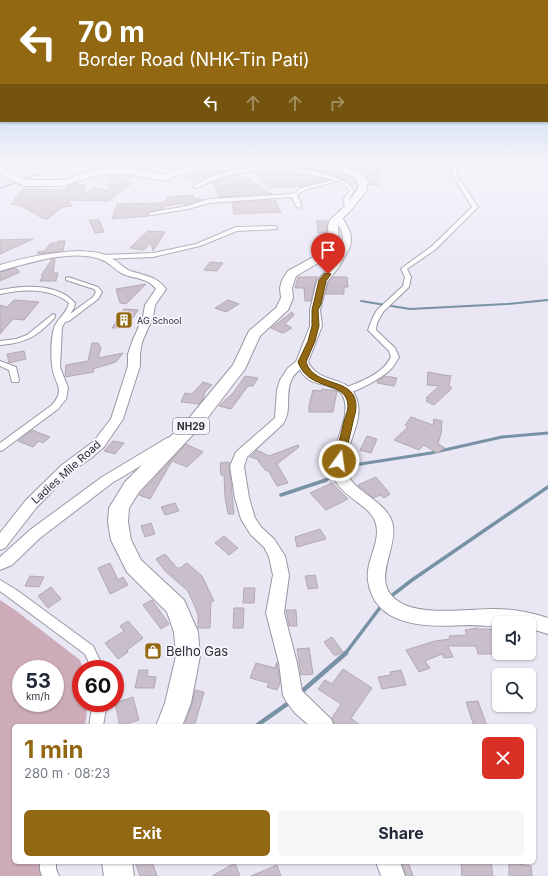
<!DOCTYPE html>
<html lang="en">
<head>
<meta charset="utf-8">
<style>
	:root { --surface:#fff; --page:#f6f6f7; --text:#1f2937; --muted:#747a83; --accent:#926912 }
	body { margin:0; font-family:Inter,sans-serif; background:var(--page); color:var(--text); height:100vh; display:flex; flex-direction:column; font-size:15px; white-space:nowrap }
	* { box-sizing:border-box; margin:0 }
	p { font-size:13px; color:var(--muted) }
	.icon { flex:none; width:22px; height:22px; fill:none; stroke:currentColor; stroke-width:2; stroke-linecap:round; stroke-linejoin:round }
	.map { position:relative; flex:1; overflow:hidden }
	.drawer { position:absolute; left:12px; top:724px; width:524px; height:140px; display:flex; flex-direction:column; background:var(--surface); border-radius:6px; box-shadow:0 1px 3px #0004 }
	.drawer>* { flex:none }
	.banner { position:absolute; left:0px; top:0px; width:548px; height:122px; box-shadow:0 1px 3px #0004; background:#926912; color:#fff; overflow:hidden }
	.tools { position:absolute; left:492px; top:616px; display:grid; gap:8px }
	.tools a { display:grid; place-items:center; width:44px; height:44px; border-radius:6px; background:var(--surface); box-shadow:0 1px 3px #0004; font-size:20px }
	.speed { position:absolute; left:12px; top:660px; display:flex; gap:8px; font-size:20px; font-weight:700; text-align:center }
	.speed>* { display:grid; place-content:center; width:52px; height:52px; border-radius:50%; background:var(--surface); box-shadow:0 1px 3px #0004; line-height:1 }
	.speed small { font-size:10px; font-weight:400 }
	.speed .limit { border:6px solid #d22; background:#fff; color:#111 }
	.pin { position:absolute; display:grid; place-items:center; width:34px; height:34px; color:#fff; margin:-41px -17px; border-radius:50% 50% 50% 0; rotate:-45deg; box-shadow:0 0 4px #0007 }
	.pin .icon { rotate:45deg }
	.me { position:absolute; width:44px; margin:-22px; rotate:14deg; stroke-linejoin:round; filter:drop-shadow(0 0 3px #0008) }
	.turn { display:flex; align-items:center; gap:14px; height:84px; padding:0 12px; font-size:18px }
	.turn .icon { width:52px; height:52px; stroke-width:2.5 }
	.turn b { display:block; font-size:28px; line-height:34px }
	.lanes { display:flex; align-items:center; height:38px; padding:0 12px; background:#0003; justify-content:center; gap:20px; direction:ltr }
	.lanes .off { opacity:.35 }
	.round { display:grid; place-items:center; flex:none; width:42px; height:42px; border-radius:6px; background:var(--page) }
	.summary { display:flex; align-items:center; justify-content:space-between; height:68px; padding:0 12px }
	h1 { font-size:24px; font-weight:700; line-height:30px; color:var(--accent) }
	.button { display:flex; gap:8px; margin-top:auto; padding:8px 12px }
	.button a { flex:1; height:46px; border-radius:6px; background:var(--accent); color:#fff; font-size:16px; font-weight:700; line-height:46px; text-align:center }
	.button a+a { background:var(--page); color:var(--text) }
	.map>svg:first-child { display:block }
</style>
</head>
<body>
<div class="map">
<svg width="548" height="876" viewBox="0 0 548 876">
	<rect width="100%" height="100%" fill="#eae7f5"/>
	<path fill="#ccacb8" fill-rule="evenodd" d="M0,600L15,610L80,660L83,669H81V703H88L85,726H14V862H43V876H0ZM21,669H55V703H21Z"/>
	<g fill="none" stroke-linecap="round" stroke-linejoin="round">
		<path stroke="#7892a5" stroke-width="1.5" d="M26,178L39,174L52,164
			M0,188L18,182"/>
		<path stroke="#7892a5" stroke-width="2" d="M361,301L410,309L507,304L548,300"/>
		<path stroke="#7892a5" stroke-width="3" d="M344,470L354,465L431,453L502,437L548,433
			M324,481L337,474"/>
		<path stroke="#7892a5" stroke-width="3.5" d="M281,495L326,480
			M390,597L412,580L548,487
			M345,654L382,605"/>
		<path stroke="#7892a5" stroke-width="4.5" d="M300,693L346,653
			M256,726L290,702"/>
	</g>
	<path fill="#c9bfca" stroke="#b3a9b3" d="M246,164H310L324,167L354,178L356,184H350L337,177L310,170L281,166L249,167Z
		M339,164L357,169L369,165H378L380,185H369V181L361,172Z
		M231,169L209,175L199,180L185,178L197,171L209,175L208,172Z
		M254,172H281L327,180L302,186L269,188Z
		M240,174L272,194L219,197L213,182Z
		M109,176H131L125,183H132L109,201L68,200L72,206L63,207L47,219L42,218L20,205L11,204L23,189L67,190L68,186L77,183V185H85L83,194L95,188L109,191Z
		M193,195L194,198L202,200L186,205L182,203L163,207V209L148,212L147,213L149,216L112,219L117,204L162,203L169,198L167,197Z
		M275,200L281,212L234,214L232,203Z
		M89,220H99L104,232L95,233Z
		M317,221H327V233H318Z
		M148,231L165,232L153,251L151,243L144,250L130,248Z
		M33,239L0,254V240Z
		M58,241H65L63,251L38,254L37,252L44,251L51,243H57Z
		M52,259H55L53,273H58L56,281H40L43,276H41Z
		M210,262L223,263L217,271L204,270Z
		M16,268L20,272L0,281V272Z
		M298,277H318L316,281L311,301H305L304,288H295Z
		M333,277H347L348,287H344V294H325L328,283Z
		M146,284L126,304L120,303L116,289Z
		M14,300L39,302L24,320L13,319L0,334V305L7,307Z
		M228,300L239,304L226,312L215,308Z
		M124,309L138,310L127,327L112,328Z
		M292,312L294,315L285,324L292,328L283,333L271,328Z
		M92,343H98L101,348L98,358L123,353L116,362L93,369L94,372L65,377L66,365L88,361Z
		M24,351L26,359L9,363L7,354Z
		M428,372L450,376L451,375L449,385L452,388L434,405L426,401L428,400L426,398L439,386L427,385Z
		M245,376L258,378L253,386H248L231,409L219,406L233,393Z
		M385,376L397,378L394,386L377,383L378,381Z
		M203,382L212,385L205,392L203,399L199,404L181,402L185,393L192,394Z
		M322,389L337,391L333,412H309V406L313,390L321,391Z
		M411,417L433,425L434,419L442,421L441,430H442L438,444L445,448L437,453L424,445L419,450L394,440L408,427L405,425Z
		M32,430L50,437L43,443L39,441L33,447L18,441Z
		M367,436L377,439L371,453L360,450Z
		M113,441L124,443L115,454L104,451Z
		M186,444L203,452L187,467L172,461L150,499L139,495Z
		M298,445L299,447L277,464L288,483L277,486L268,470L266,471L258,461L260,460L250,457L257,450L269,456Z
		M229,462L234,514H228L225,497L224,475H221L220,463Z
		M376,477L390,494L384,498L380,495L374,498L358,485Z
		M332,483L348,499L326,510L310,493Z
		M175,503L179,511L165,515L161,507Z
		M151,523L155,534L145,537L141,526Z
		M320,529L326,539L297,547L295,537Z
		M224,536L238,548L229,555L215,543Z
		M165,554L177,568H180L187,563L202,576L214,601L211,602L210,628H198V614L188,591L165,571L156,559Z
		M110,563L118,580L123,577L128,585L110,594L98,568Z
		M315,575L318,588L308,589L305,576Z
		M30,576L44,577L39,587L25,586Z
		M51,587L61,599L48,608L38,596Z
		M244,588H255L254,603H243Z
		M152,600L169,624L161,629L143,605Z
		M234,608H244L243,628H233Z
		M286,610H296L297,626H289Z
		M128,621L143,638L127,650L128,652L118,659L105,643L124,631L120,626Z
		M477,628L478,629H499V654H478L476,646H448L453,657L444,658L442,654L425,661L430,668L419,672L406,650L435,641L450,639L449,636L467,635L465,630Z
		M332,637L343,652L337,655H334L324,642Z
		M309,648L313,674L301,675L297,649Z
		M277,662L280,683L277,690L267,687L269,683L250,678L256,663L275,668Z
		M343,669L372,688L351,718L361,726H335L332,718L341,704L318,689L325,680L332,684Z
		M139,670H148L147,676L156,677L154,688H135Z
		M401,670L406,685L382,689L378,677L391,675L390,672Z
		M195,690L204,692L197,717L194,726H184L192,704Z
		M133,697L139,720L120,726L115,703Z
		M478,701L487,726H474L466,702Z
		M135,862H152L157,876H140Z
		M402,862H408L413,876H406Z
		M461,862H491L493,876H462Z
		M509,862L531,866L532,876H509Z
		M235,863L240,876H212Z
		M277,865L281,876H251Z"/>
	<g fill="none" stroke-linecap="round" stroke-linejoin="round">
		<defs>
			<path id="street" d="M462,164H467L456,170V174L478,207L436,249L407,269L411,277L409,287L383,312L377,323L376,330L395,348L399,357C396,362 394,366 390,370C383,377 353,395 343,393L342,391L343,389C361,381 382,375 391,357L389,351L368,330L373,317L377,310L403,286L405,277L401,269L402,268L432,246L472,207L452,174V168Z
				M257,167C281,167 341,170 354,190L349,200L351,208L346,209L343,200L350,190L345,185L338,181L305,190L297,195L302,206L299,208L296,206L292,197L209,203L188,209L151,215L148,213L187,206L209,199L293,194L301,188L333,180C285,167 242,164 197,188L193,187C210,173 235,170 257,167Z
				M275,226L277,227V229L237,231L200,246L153,257L103,259L100,257L103,255L153,253L196,244L236,227Z
				M68,277L98,287L102,292L98,299L69,321L65,322L62,327L60,367L68,388L66,399L58,409L3,450L0,451V443L52,405C67,388 53,383 52,365C51,354 51,338 54,328C57,319 67,313 69,303C50,287 23,289 0,294V290C24,285 58,283 75,303L74,308L70,314L93,297L96,292L94,289L66,280V278Z
				M53,314L55,315V317C38,336 26,343 0,345V341L16,339L27,335Z
				M0,361L16,367L19,380L18,382H12L9,370L0,366Z
				M0,580L18,591L93,646L104,669H92L85,654L0,591Z
				M93,703H107L103,726H89Z
				M40,862H56V869L59,876H42L40,870Z"/>
			<path id="secondary" d="M80,251C91,252 104,252 113,259C118,262 123,267 128,270C143,276 156,275 166,289L155,305L153,317L142,342L140,354V366L123,419L104,447L90,459L72,471L36,508L5,548L0,550V533L26,500L62,465L94,441L111,419L128,366V354L132,342L143,317L145,305L156,289C149,278 135,279 123,274C115,270 109,262 100,259C70,249 29,263 0,271V265C26,257 53,252 80,251Z
				M302,359L308,362C302,369 294,372 291,381C285,395 292,411 283,424L247,457L244,466L249,498L255,518L261,527L274,539L285,556L289,575L284,613L297,663L302,691L331,719L334,726H310L295,713L286,701L283,695L279,663L266,613L273,575L269,557L264,547L251,535L241,519L235,498L230,466L236,452L275,418L277,390L280,380L288,368L298,360Z
				M172,437L177,438L179,441L177,444L112,483L40,538L12,565L0,570V557L30,530L102,477L167,438Z
				M376,862H400L405,876H381Z"/>
			<path id="primary" d="M338,214L342,217L350,232L351,238L350,247L339,267L327,282L320,310L322,326L308,362C320,385 346,375 355,395C368,421 341,446 347,472C352,492 389,501 393,526C397,553 366,587 405,605C426,615 470,609 495,609C513,609 530,612 548,618V634L529,628V623C520,623 511,623 502,623C500,623 499,624 497,625C490,627 475,625 467,625C431,627 375,629 368,581C365,561 381,543 376,524C371,503 333,495 332,469C330,446 353,417 343,396C337,384 317,386 308,379C302,375 299,368 296,362L310,326V310L317,281L330,266L340,247L343,238L342,232L334,217Z"/>
			<path id="highway" d="M192,164H203L165,181L128,174H114L94,176L63,186H24L0,174V168L26,180H63L92,171L114,168H128L164,175Z
				M324,164H335L361,173L368,182L366,191L351,210L340,221L338,226L339,241L336,249L325,259L296,276L292,288L293,298L288,310L260,336L245,369L202,425L139,492L129,508L128,522L131,540L141,560L184,600L198,632L200,656L191,703L182,726H156L165,703L176,656L174,632L167,612L127,572L111,540L108,522L109,508L125,482L190,417L233,365L249,331L276,308L281,298L280,288L282,280L288,271L317,255L327,246L329,241L328,226L330,220L345,206L358,189V182L355,177L325,166Z
				M102,862H132L134,876H104Z"/>
		</defs>
		<use href="#street" stroke="#9a97a4" stroke-width="2"/>
		<use href="#secondary" stroke="#9a97a4" stroke-width="2"/>
		<use href="#primary" stroke="#9a97a4" stroke-width="2"/>
		<use href="#highway" stroke="#9a97a4" stroke-width="2"/>
		<use href="#street" fill="#fff" fill-rule="evenodd"/>
		<use href="#secondary" fill="#fff" fill-rule="evenodd"/>
		<use href="#primary" fill="#fff" fill-rule="evenodd"/>
		<use href="#highway" fill="#fff" fill-rule="evenodd"/>
	</g>
	<linearGradient id="sky" x2="0" y2="1"><stop stop-color="#88b8e1"/><stop offset="0.57" stop-color="#f6f4fa"/><stop offset="1" stop-color="#f6f4fa" stop-opacity="0"/></linearGradient>
	<rect width="548" height="286" fill="url(#sky)"/>
	<path fill="#926912" stroke="#5f440c" d="M325,273L331,274L326,281L321,304L318,310L319,326L315,341L306,362C315,389 357,376 356,407C356,412 354,417 353,422C350,435 347,448 344,461L339,464L334,461C337,448 341,435 344,421C345,417 348,411 348,406C347,379 309,393 298,362L308,341L312,326V310L319,280Z"/>
	<defs>
		<symbol id="building-square" viewBox="-11 -11 22 22"><rect x="-9" y="-9" width="18" height="18" rx="4" fill="#926912" stroke="#f7f5fd"/><path d="M-4-6H4V6H1V3H-1V6H-4ZM-2.5-4.3h1.7v1.8h-1.7ZM.8-4.3h1.7v1.8H.8ZM-2.5-1h1.7V.8h-1.7ZM.8-1h1.7V.8H.8Z" fill="#fff"/></symbol>
		<symbol id="shop-square" viewBox="-11 -11 22 22"><rect x="-9" y="-9" width="18" height="18" rx="4" fill="#926912" stroke="#f7f5fd"/><path d="M-5-2.5h2.3a2.7 3.5 0 0 1 5.4 0H5L5.5 6h-11ZM-1.5-2.5h3a1.5 2.3 0 0 0-3 0Z" fill="#fff"/></symbol>
	</defs>
	<g fill-rule="evenodd">
		<use href="#building-square" x="114" y="310" width="20" height="20"/>
		<use href="#shop-square" x="143" y="641" width="20" height="20"/>
	</g>
	<g text-anchor="middle" dominant-baseline="central" stroke-width="3.5" stroke-linejoin="round" paint-order="stroke">
		<g font-size="9" fill="#2f2e33" stroke="#f7f5fd" text-anchor="start">
			<text x="137" y="320">AG School</text>
		</g>
		<rect fill="#f7f5fd" stroke="#6b6a70" stroke-width="1" x="173" y="418" width="36" height="16" rx="3"/>
		<g font-size="10" font-weight="bold" fill="#2f2e33">
			<text x="191" y="426">NH29</text>
		</g>
		<g font-size="11" fill="#2f2e33" stroke="#f7f5fd">
			<text transform="translate(66 472) rotate(-42)">Ladies Mile Road</text>
		</g>
		<g font-size="13" fill="#2f2e33" stroke="#f7f5fd" text-anchor="start">
			<text x="166" y="651">Belho Gas</text>
		</g>
	</g>
</svg>
<div class="tools">
<a><svg class="icon" aria-label="sound" viewBox="0 0 24 24"><path d="M4 9h4l5-4v14l-5-4H4zM17 9q2 3 0 6"/></svg></a>
<a><svg class="icon" aria-label="search" viewBox="0 0 24 24"><circle cx="10" cy="10" r="6"/><path d="M15 15l6 6"/></svg></a>
</div>
<div class="speed"><div>53<small>km/h</small></div><div class="limit">60</div></div>
<div class="pin" style="left:328px;top:274px;background:#d93025"><svg class="icon" aria-label="arrive" viewBox="0 0 24 24"><path d="M6 21V4h12l-3 4 3 4H6"/></svg></div>
<svg class="me" style="left:339px;top:461px" viewBox="-20 -20 40 40"><circle r="17" fill="#926912" stroke="#fff" stroke-width="3"/><path d="M0-11L8 9 0 5-8 9z" fill="#fff"/></svg>
<div class="banner">
<div class="turn"><svg class="icon" aria-label="left" viewBox="0 0 24 24"><path d="M17 20v-9H6M10 6l-5 5 5 5"/></svg><div><b>70 m</b>Border Road (NHK-Tin Pati)</div></div>
<div class="lanes"><svg class="icon" aria-label="left" viewBox="0 0 24 24"><path d="M17 20v-9H6M10 6l-5 5 5 5"/></svg><svg class="icon off" aria-label="ahead" viewBox="0 0 24 24"><path d="M12 20V5M6 11l6-6 6 6"/></svg><svg class="icon off" aria-label="ahead" viewBox="0 0 24 24"><path d="M12 20V5M6 11l6-6 6 6"/></svg><svg class="icon off" aria-label="right" viewBox="0 0 24 24"><path d="M7 20v-9h11M14 6l5 5-5 5"/></svg></div>
</div>
<section class="drawer">
<div class="summary"><div><h1>1 min</h1><p>280 m · 08:23</p></div><a class="round" style="background:#d93025;color:#fff"><svg class="icon" aria-label="close" viewBox="0 0 24 24"><path d="M6 6l12 12M18 6L6 18"/></svg></a></div>
<div class="button"><a>Exit</a><a>Share</a></div>
</section>
</div>
</body>
</html>
